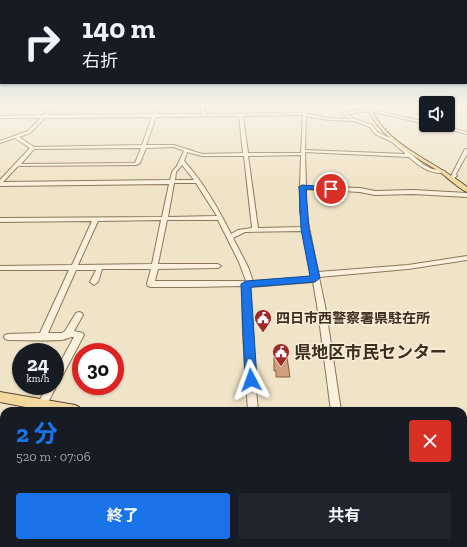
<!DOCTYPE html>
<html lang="ja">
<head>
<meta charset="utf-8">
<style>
	:root { --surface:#171b24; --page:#20242c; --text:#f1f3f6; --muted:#9ea1a6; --accent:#1a73e8 }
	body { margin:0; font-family:"Zilla Slab","Noto Sans JP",serif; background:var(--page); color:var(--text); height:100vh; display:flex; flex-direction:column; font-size:15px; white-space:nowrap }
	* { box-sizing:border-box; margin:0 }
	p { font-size:13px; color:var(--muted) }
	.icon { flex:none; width:22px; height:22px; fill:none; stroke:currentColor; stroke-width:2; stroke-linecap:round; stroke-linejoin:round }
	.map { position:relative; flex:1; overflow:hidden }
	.details { position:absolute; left:0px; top:407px; width:467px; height:140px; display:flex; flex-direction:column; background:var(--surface); border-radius:12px 12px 0 0; box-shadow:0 1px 3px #0004 }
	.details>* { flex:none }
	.top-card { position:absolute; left:0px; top:0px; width:467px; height:84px; box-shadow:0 1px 3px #0004; background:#171b24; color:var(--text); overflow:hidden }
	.buttons { position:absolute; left:419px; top:96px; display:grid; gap:8px }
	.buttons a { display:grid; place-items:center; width:36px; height:36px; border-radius:4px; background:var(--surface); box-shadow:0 1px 3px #0004; font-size:20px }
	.speed { position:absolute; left:12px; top:343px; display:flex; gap:8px; font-size:20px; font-weight:700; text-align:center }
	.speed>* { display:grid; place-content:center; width:52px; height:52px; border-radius:50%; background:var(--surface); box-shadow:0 1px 3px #0004; line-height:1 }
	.speed small { font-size:10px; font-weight:400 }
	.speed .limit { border:6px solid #d22; background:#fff; color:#111 }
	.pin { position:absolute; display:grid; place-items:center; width:34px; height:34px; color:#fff; margin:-17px; border:2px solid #fff; border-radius:50%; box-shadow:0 1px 4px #0007 }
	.me { position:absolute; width:44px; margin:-22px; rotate:356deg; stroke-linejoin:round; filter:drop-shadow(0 0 3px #0008) }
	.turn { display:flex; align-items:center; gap:14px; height:84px; padding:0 16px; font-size:18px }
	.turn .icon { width:52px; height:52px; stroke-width:2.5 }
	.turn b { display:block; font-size:28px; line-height:34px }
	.round { display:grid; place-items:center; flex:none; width:42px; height:42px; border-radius:4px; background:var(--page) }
	.headline { display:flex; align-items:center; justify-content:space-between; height:68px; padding:0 16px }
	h1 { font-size:24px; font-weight:700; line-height:30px; color:var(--accent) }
	.button { display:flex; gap:8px; margin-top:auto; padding:8px 16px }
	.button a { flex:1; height:46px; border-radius:4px; background:var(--accent); color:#fff; font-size:16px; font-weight:700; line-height:46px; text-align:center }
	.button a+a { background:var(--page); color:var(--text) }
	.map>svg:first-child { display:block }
</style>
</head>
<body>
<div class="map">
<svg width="467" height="547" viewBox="0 0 467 547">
	<rect width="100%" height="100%" fill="#f0e4c8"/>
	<path fill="#c9cf9b" d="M0,461L4,462V543H62L52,547H0Z
		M234,543H343L344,547H234Z"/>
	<path fill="#cf9f7d" stroke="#8d5f41" d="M274,357H287L290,377H276V371H274Z"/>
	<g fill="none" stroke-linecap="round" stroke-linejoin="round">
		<defs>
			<path id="minor" d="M53,106H57L48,115L153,114L157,106H160L157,114H201L202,106H205V114L303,113V106H306L307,114L329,118L350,119L343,114V112L369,109L426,122V124L369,111L347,114L355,119L372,125L377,132L394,140L424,165L432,169L445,171V173C430,174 420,167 409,157L305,152L306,186L360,188L375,191L413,190L467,193V197L413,194L375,195L360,192L306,189V212L318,272L408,265L467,256V260L408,269L319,277L326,311L341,411H331L318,311L313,282L250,287L251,334L258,411H248L243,334L242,286L193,287H151L148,286L147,284L151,269H102L98,282L94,285L90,282L96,270H76L48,333H62L65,331L76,313L79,312L82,313L83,315L74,331L83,333L84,335L58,384L56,385L55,389L45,408L42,410L39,408L37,405L47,386H55V372L74,337C69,337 67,339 62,340C44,341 26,340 8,340L5,339L4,337L5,335L8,334L40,333L69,270H0V266L72,265L92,221L0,222V218L162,217L169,184L0,186V180L30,148L15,138L0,143V141L28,131L41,118H0V116L43,115ZM303,115L301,153H248L243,116ZM239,116L243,153L202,154L174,145H146L156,117ZM306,116L329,120L354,121L370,127L375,134L392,142L406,154L305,150ZM152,117L142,145L34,147L19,137L30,133L45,118ZM174,147L184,151L177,166L172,172L170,180L3,182L18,166L136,165L140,163L146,148ZM141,148L135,163L21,164L34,149ZM187,152L202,156H244L252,228L238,230L231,234C218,208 204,183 184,161ZM301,155L300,186L299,187L300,188V212L303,227L258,228L248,156ZM182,165L194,180H175L176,172ZM174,183H196L217,216L168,217ZM161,220L152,264L78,265L98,221ZM167,220H218L239,262L246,281H155L158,269L218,268L221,266L218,264H158ZM304,231L311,277L253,281L248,267L233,238L245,232Z
				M432,125H439L467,132V134Z
				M465,149H467V154L456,174L457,176L453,179H449L448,178L452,175V174Z
				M463,436L467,437V447L463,446Z
				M134,543H147L146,547H133Z"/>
			<path id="major" d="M365,106H369C374,115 379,123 386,131C409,154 442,167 467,187V192C458,188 448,178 440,172C408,152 383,140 365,106Z
				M0,392L75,405L79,407L81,411H46L0,402Z
				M353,543H367L368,547H354Z"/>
		</defs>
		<use href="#minor" stroke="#8d765c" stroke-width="2"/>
		<use href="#major" stroke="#5b4430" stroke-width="2"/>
		<use href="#minor" fill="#faf1dc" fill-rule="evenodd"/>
		<use href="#major" fill="#f3d9a0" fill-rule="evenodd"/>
	</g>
	<linearGradient id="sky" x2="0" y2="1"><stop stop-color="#8fbad6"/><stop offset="0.58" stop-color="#f8f3e6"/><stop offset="1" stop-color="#f8f3e6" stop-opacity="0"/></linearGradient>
	<rect width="467" height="182" fill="url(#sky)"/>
	<path fill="#1a73e8" stroke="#114b97" d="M302,185L331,187L334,189L331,191L306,189L309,229L320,278L315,282L251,287L257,380L255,384L251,386L246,384L245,380L241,284L246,281L310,276L301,229L299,187Z"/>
	<defs>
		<symbol id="civic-pin" viewBox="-11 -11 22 30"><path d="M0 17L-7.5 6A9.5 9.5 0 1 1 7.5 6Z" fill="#9e2a2b" stroke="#f7eed8"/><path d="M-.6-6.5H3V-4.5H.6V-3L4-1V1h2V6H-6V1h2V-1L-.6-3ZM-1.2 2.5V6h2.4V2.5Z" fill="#fff"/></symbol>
	</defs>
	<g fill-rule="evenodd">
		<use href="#civic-pin" x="253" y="308" width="20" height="27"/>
		<use href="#civic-pin" x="271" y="342" width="20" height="27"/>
	</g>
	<g text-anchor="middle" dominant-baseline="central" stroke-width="3" stroke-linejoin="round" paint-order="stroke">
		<g font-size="14" font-weight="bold" fill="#3d2e20" stroke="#f7eed8" text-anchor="start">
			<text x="276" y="318">四日市西警察署県駐在所</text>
		</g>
		<g font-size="17" font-weight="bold" fill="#3d2e20" stroke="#f7eed8" text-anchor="start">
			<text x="294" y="352">県地区市民センター</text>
		</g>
	</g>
</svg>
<div class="buttons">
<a><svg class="icon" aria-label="sound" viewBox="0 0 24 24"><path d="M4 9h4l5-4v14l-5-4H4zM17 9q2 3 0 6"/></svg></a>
</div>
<div class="speed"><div>24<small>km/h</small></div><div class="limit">30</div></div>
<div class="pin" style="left:331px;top:189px;background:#d93025"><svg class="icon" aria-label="arrive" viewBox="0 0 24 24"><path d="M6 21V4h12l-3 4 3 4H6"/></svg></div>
<svg class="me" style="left:251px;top:380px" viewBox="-20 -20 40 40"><path d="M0-17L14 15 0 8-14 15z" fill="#1a73e8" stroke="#fff" stroke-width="4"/></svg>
<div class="top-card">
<div class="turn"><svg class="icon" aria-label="right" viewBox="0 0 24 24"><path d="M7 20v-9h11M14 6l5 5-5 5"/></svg><div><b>140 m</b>右折</div></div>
</div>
<section class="details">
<div class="headline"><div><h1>2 分</h1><p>520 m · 07:06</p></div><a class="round" style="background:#d93025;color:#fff"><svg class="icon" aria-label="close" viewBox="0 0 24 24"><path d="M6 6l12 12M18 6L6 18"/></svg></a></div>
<div class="button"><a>終了</a><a>共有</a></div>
</section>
</div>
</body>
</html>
